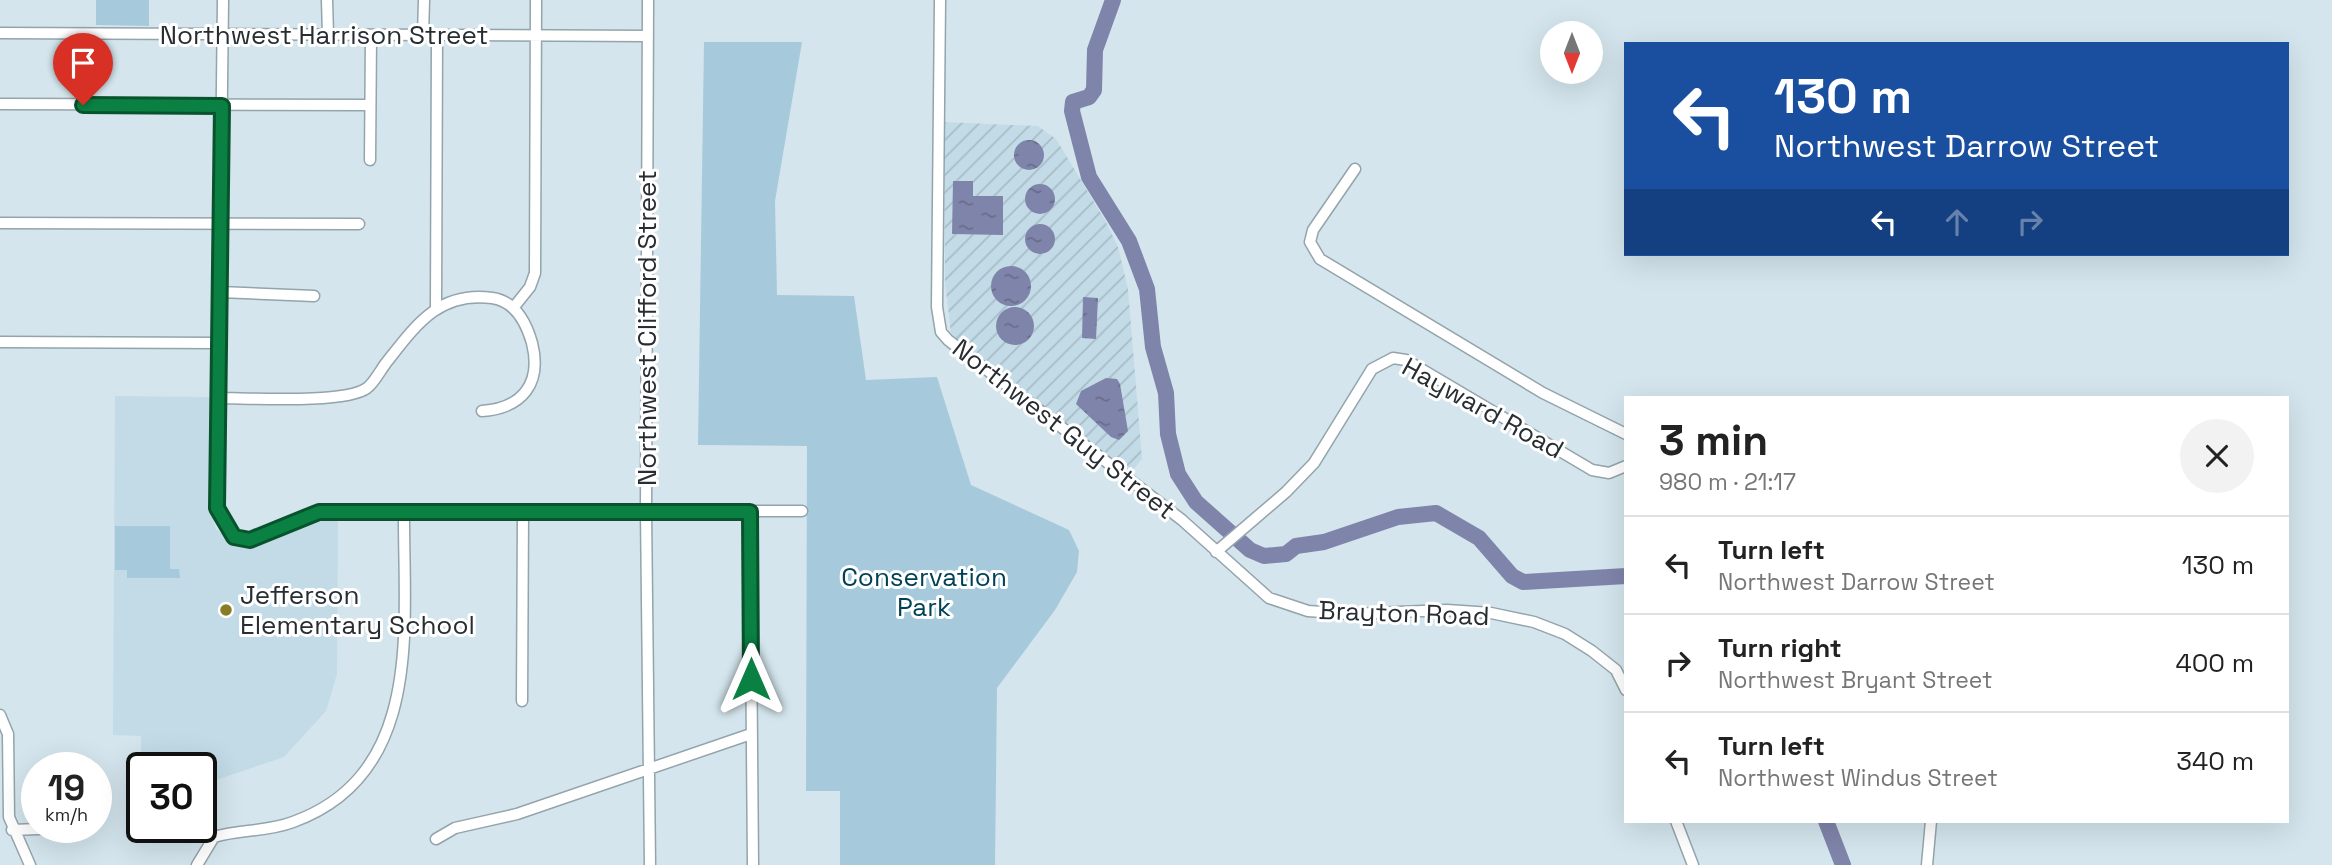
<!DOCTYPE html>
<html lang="en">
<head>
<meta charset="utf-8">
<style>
	:root { --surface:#fff; --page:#f2f2f2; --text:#222; --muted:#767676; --line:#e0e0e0 }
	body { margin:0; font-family:"Space Grotesk",sans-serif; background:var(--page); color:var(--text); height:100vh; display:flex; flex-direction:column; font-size:26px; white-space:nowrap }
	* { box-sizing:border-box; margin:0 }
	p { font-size:23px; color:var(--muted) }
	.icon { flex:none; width:38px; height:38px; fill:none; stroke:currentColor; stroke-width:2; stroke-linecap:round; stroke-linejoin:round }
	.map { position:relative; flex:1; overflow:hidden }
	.details { position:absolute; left:1624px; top:396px; width:665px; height:427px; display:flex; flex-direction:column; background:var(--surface); border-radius:0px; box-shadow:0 7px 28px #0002 }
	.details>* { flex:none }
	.top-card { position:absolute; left:1624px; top:42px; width:665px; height:214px; border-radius:0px; box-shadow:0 7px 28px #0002; background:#1a4fa0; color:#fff; overflow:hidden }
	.needle { width:46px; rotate:180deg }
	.controls { position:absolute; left:1540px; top:21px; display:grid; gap:14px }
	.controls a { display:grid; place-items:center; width:63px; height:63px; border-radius:50%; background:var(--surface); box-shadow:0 7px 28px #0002; font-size:35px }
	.speed { position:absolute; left:21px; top:752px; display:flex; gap:14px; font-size:35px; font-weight:700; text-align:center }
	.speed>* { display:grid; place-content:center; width:91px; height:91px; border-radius:50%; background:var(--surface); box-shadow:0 7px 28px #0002; line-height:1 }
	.speed small { font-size:18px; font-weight:400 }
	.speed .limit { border:4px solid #111; border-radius:10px; background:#fff; color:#111 }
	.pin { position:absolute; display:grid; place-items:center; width:60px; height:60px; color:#fff; margin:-72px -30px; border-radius:50% 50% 50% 0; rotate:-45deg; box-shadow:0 0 7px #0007 }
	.pin .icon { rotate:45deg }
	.me { position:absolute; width:77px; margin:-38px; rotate:0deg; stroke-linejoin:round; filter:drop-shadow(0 0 5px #0008) }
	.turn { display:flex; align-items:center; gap:24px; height:147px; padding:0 35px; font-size:32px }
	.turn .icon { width:91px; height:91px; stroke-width:2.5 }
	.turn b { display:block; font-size:49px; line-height:60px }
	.lanes { display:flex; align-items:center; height:66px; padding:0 35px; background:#0003; justify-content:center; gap:35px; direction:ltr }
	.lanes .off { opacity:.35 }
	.round { display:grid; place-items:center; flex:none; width:74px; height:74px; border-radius:37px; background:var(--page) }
	.overview { display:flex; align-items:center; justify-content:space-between; height:119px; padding:0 35px }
	h1 { font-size:42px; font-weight:700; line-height:52px }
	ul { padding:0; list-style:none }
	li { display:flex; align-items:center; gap:21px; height:98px; padding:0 35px; border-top:2px solid var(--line) }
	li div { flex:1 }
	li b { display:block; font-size:26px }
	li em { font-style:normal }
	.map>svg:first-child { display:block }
</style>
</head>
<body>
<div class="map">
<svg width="2332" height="865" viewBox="0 0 2332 865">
	<defs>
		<pattern id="industrial-furrows" width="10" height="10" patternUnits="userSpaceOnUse" patternTransform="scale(1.75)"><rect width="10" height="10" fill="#c2dbe7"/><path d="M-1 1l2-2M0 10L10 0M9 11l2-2" fill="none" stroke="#a7bcc6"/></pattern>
		<pattern id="water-ripples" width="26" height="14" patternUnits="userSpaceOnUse" patternTransform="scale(1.75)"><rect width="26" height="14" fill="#7f84aa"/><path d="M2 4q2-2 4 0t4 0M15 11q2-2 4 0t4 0" fill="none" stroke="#686c8b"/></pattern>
	</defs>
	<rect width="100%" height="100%" fill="#d4e5ed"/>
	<path fill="#c2dbe7" d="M115,396L210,397L213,518L216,529L233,543L253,546L313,522L338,518L337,674L326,711L284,757L201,785V768H142L141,774V736L113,735Z"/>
	<path fill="url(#industrial-furrows)" d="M944,122L1038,126L1056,139L1106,222L1118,247L1128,289L1142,459L1131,473L984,363L951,333L945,283Z"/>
	<path fill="#a6cadb" d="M96,0H149V26L96,25Z
		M704,42H802L775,201L777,295L854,296L866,380L937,377L971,485L1069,530L1079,551L1077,572L1055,610L997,688L995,865H840V791H806L807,446L698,445Z
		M115,526H170V569H179L180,578H127V570H115Z"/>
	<path fill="url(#water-ripples)" d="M1014 155a15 15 0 1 1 30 0a15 15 0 1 1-30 0Z
		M953,181H973V196H1003V235L952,234Z
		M1025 199a15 15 0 1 1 30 0a15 15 0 1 1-30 0Z
		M1025 239a15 15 0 1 1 30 0a15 15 0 1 1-30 0Z
		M991 286a20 20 0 1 1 40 0a20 20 0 1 1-40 0Z
		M1083,297L1098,298L1096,339L1082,338Z
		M996 326a19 19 0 1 1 38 0a19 19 0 1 1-38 0Z
		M1106,378L1117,379L1120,384L1128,431L1119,440L1111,437L1076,404L1081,391Z"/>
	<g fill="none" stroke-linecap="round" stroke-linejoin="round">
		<path stroke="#7f84aa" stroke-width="16" d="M1113,0L1095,50L1094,90L1089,97L1073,102L1072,111L1089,177L1129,241L1147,289L1153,347L1166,393L1168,434L1178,474L1196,502L1250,550L1264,556L1286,554L1296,546L1324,542L1398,517L1436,513L1479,538L1512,576L1523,582L1626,576
			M1826,821L1843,865"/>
		<defs>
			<path id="minor" d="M223,0L217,508L234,537L250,540L319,512L802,511
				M327,0L328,35
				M648,0L646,511L650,865
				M940,0L937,307L941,332L948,340L1182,520L1269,598L1308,611L1351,614L1447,610L1491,613L1534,622L1565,634L1592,651L1616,670L1626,690
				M0,33L648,36
				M423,36L424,0
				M0,104L370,105
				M370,160L371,35
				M1355,169L1313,230L1310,242L1320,259L1543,393L1626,434
				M0,223L359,224
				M220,292L314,296
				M436,307L437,36
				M514,307L530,287L535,273L536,0
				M0,342L220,343
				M219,398C249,398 346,404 367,388C374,383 380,371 386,363C416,325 439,291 492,298C515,301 526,322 532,343C542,383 523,408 482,411
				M750,512L753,865
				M1216,552L1286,492L1314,463L1372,369L1393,358L1406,360L1592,470L1609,473L1626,466
				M522,701L523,510
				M0,715L8,734L9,817L30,865
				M1676,821L1693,865
				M12,830L65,828
				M436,839L455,828L517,814L751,734
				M197,865L214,837C240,829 267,832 293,822C426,774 403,623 404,511
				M1927,865L1931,821"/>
		</defs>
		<use href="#minor" stroke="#93a4ab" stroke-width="13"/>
		<use href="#minor" stroke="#fff" stroke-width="10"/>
	</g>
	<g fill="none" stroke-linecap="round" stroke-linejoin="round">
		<defs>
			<path id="route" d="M83,105L222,106L217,508L234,537L250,540L319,512H750L751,679"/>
		</defs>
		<use href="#route" stroke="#07532c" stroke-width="18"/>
		<use href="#route" stroke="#0b8043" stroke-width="12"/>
	</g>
	<circle fill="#887d24" stroke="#fff" stroke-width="2.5" cx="226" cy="610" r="7"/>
	<g text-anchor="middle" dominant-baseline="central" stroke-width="6" stroke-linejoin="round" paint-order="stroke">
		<g font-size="26" fill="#272d30" stroke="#fff">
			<text x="324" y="35">Northwest Harrison Street</text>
			<text transform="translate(647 328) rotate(-90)">Northwest Clifford Street</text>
			<text transform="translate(1483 408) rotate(29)">Hayward Road</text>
			<text transform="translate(1064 429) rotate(38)">Northwest Guy Street</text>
			<text transform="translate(1404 613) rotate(2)">Brayton Road</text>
		</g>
		<g font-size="26" fill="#004157" stroke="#fff">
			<text x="924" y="577">Conservation<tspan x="924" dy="30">Park</tspan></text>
		</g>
		<g font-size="26" fill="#272d30" stroke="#fff" text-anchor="start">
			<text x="240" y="595">Jefferson<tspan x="240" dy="30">Elementary School</tspan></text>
		</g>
	</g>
</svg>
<div class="controls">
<a><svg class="needle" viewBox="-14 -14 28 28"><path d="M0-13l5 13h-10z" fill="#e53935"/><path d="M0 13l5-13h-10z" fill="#767676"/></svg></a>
</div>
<div class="speed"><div>19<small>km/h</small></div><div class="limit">30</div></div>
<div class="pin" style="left:83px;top:105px;background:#d93025"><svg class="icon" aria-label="arrive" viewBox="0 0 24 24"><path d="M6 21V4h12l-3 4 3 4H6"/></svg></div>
<svg class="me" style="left:751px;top:679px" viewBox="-20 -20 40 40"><path d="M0-17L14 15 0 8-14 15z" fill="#0b8043" stroke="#fff" stroke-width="4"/></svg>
<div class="top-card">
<div class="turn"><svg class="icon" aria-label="left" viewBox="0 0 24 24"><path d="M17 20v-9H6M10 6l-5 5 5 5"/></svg><div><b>130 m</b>Northwest Darrow Street</div></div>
<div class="lanes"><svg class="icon" aria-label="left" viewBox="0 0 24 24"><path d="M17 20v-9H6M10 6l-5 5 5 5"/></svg><svg class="icon off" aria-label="ahead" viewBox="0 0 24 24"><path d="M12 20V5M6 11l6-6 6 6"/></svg><svg class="icon off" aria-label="right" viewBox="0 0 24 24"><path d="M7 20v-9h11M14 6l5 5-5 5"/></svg></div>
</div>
<section class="details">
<div class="overview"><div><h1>3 min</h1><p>980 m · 21:17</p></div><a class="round"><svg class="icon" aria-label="close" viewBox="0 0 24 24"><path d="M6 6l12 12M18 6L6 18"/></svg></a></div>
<ul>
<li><svg class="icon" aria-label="left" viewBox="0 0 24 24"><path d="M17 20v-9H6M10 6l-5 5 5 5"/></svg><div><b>Turn left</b><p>Northwest Darrow Street</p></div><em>130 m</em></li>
<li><svg class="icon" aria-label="right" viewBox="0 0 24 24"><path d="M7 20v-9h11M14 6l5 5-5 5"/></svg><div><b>Turn right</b><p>Northwest Bryant Street</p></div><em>400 m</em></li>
<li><svg class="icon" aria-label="left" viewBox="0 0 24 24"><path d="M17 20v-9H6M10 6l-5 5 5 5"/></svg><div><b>Turn left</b><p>Northwest Windus Street</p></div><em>340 m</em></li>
</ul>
</section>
</div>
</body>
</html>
